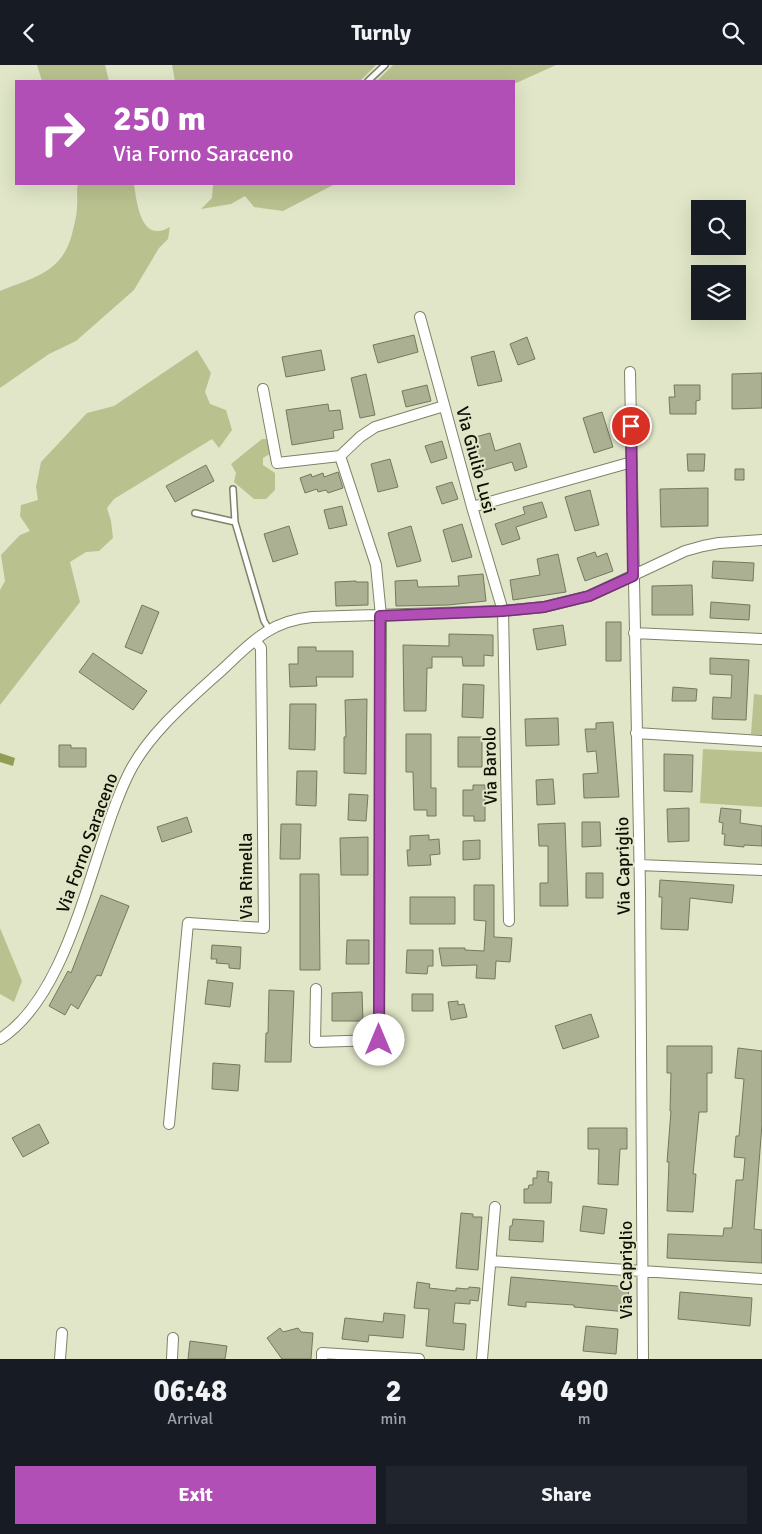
<!DOCTYPE html>
<html lang="en">
<head>
<meta charset="utf-8">
<style>
	:root { --surface:#171b24; --page:#20242c; --text:#f1f3f6; --muted:#9ea1a6; --accent:#b14fb6 }
	body { margin:0; font-family:Signika,sans-serif; background:var(--page); color:var(--text); height:100vh; display:flex; flex-direction:column; font-size:19px; white-space:nowrap }
	* { box-sizing:border-box; margin:0 }
	p { font-size:16px; color:var(--muted) }
	.icon { flex:none; width:28px; height:28px; fill:none; stroke:currentColor; stroke-width:2; stroke-linecap:round; stroke-linejoin:round }
	.map { position:relative; height:1294px; overflow:hidden }
	.sheet { display:flex; flex-direction:column; background:var(--surface); flex:1 }
	.sheet>* { flex:none }
	.guide { position:absolute; left:15px; top:15px; width:500px; height:105px; border-radius:0px; box-shadow:0 5px 20px #0002; background:#b14fb6; color:#fff; overflow:hidden }
	.tools { position:absolute; left:691px; top:135px; display:grid; gap:10px }
	.tools a { display:grid; place-items:center; width:55px; height:55px; border-radius:0px; background:var(--surface); box-shadow:0 5px 20px #0002; font-size:25px }
	.pin { position:absolute; display:grid; place-items:center; width:42px; height:42px; color:#fff; margin:-21px; border:2px solid #fff; border-radius:50%; box-shadow:0 1px 5px #0007 }
	.me { position:absolute; width:55px; margin:-28px; rotate:0deg; stroke-linejoin:round; filter:drop-shadow(0 0 4px #0008) }
	.turn { display:flex; align-items:center; gap:18px; height:105px; padding:0 15px; font-size:22px }
	.turn .icon { width:65px; height:65px; stroke-width:2.5 }
	.turn b { display:block; font-size:35px; line-height:42px }
	.eta { display:flex; justify-content:space-evenly; align-items:center; height:85px; text-align:center }
	.eta b { font-size:30px; font-weight:700; line-height:35px }
	.cta { display:flex; gap:10px; margin-top:auto; padding:10px 15px }
	.cta a { flex:1; height:58px; border-radius:0px; background:var(--accent); color:#fff; font-size:20px; font-weight:700; line-height:58px; text-align:center }
	.cta a+a { background:var(--page); color:var(--text) }
	header { display:flex; justify-content:space-between; align-items:center; height:65px; padding:0 15px; background:var(--surface); font-size:22px; font-weight:700 }
	.map>svg:first-child { display:block }
</style>
</head>
<body>
<header><svg class="icon" aria-label="back" viewBox="0 0 24 24"><path d="M15 5l-7 7 7 7"/></svg>Turnly<svg class="icon" aria-label="search" viewBox="0 0 24 24"><circle cx="10" cy="10" r="6"/><path d="M15 15l6 6"/></svg></header>
<div class="map">
<svg width="762" height="1294" viewBox="0 0 762 1294">
	<rect width="100%" height="100%" fill="#e0e6c7"/>
	<path fill="#b9c18f" d="M37,0H105L109,16H42Z
		M172,0H376L360,16H175Z
		M393,0H556L514,19V16H377Z
		M78,119H134C137,139 141,179 170,162L168,174L159,183L134,225L76,276L49,289L0,323V226C34,212 62,208 72,169C74,160 77,151 77,142C78,134 76,127 78,119Z
		M213,119H335L283,146L254,142L245,131L231,139L201,144L212,133Z
		M197,285L211,308L205,327L210,339L226,345L232,365L219,383L212,374L114,434L107,443L111,456L113,473L99,486L86,487L70,497L80,537L0,640V525L5,516L1,490L20,470L30,466L20,451L21,440L38,435L36,422L41,397L87,348L114,341Z
		M262,374H271L273,387L263,393V400L275,408V425L266,434H254L234,417L236,408L231,399Z
		M754,629L762,630V670L751,669Z
		M703,684L762,687V742L700,738Z
		M0,863L22,916L14,937L0,929Z"/>
	<path fill="#929c52" d="M0,688L15,693L13,701L0,697Z"/>
	<path fill="#abb093" stroke="#74795e" d="M414,270L418,287L378,298L373,280Z
		M527,272L535,294L518,300L510,279Z
		M321,285L325,305L286,312L282,292Z
		M494,286L502,316L478,321L471,292Z
		M762,308V343L732,344V309Z
		M366,309L375,350L360,353L351,313Z
		M427,320L431,336L406,342L402,326Z
		M674,320H700V335L696,336V349H670L669,332H675Z
		M328,339L329,346L340,345L343,364L333,366L334,373L292,380L286,345Z
		M602,347L613,382L594,388L583,353Z
		M490,368L495,386L520,378L527,402L515,406L512,397L482,406L472,373Z
		M442,376L447,393L431,398L425,381Z
		M687,389H705L704,406H688Z
		M390,394L398,422L378,427L371,399Z
		M206,400L214,416L175,437L166,421Z
		M735,404H744V415H735Z
		M338,407L343,423L328,428L326,425L318,427L317,424L305,428L300,413L311,409L312,412L323,408L324,412Z
		M452,417L458,434L442,439L436,422Z
		M708,423V461L661,462L660,424Z
		M590,425L599,460L575,466L565,432Z
		M542,437L547,452L516,462L520,474L502,480L495,459L525,449L523,442Z
		M342,441L347,460L329,464L324,445Z
		M462,459L472,492L452,497L443,465Z
		M289,461L298,489L273,497L264,469Z
		M411,461L421,496L397,502L388,468Z
		M595,487L597,492L607,488L613,506L585,516L577,493Z
		M558,489L566,527L513,535L510,515L540,510L537,494Z
		M713,496L754,498L753,516L712,513Z
		M483,509L486,536L448,540L396,541L395,516L417,515L418,522L459,521L458,511Z
		M356,516V517H368V540L336,541L335,517Z
		M692,520L693,550H652V521Z
		M711,537L750,540L749,555L710,553Z
		M142,540L159,547L142,589L125,582Z
		M606,557H621V596H606Z
		M563,560L566,580L537,585L533,564Z
		M449,569L493,570V591L484,590V601H463L462,592H432V603H427L426,646H404L403,580L449,581Z
		M298,582H316V586H353V612H316L317,621L290,622L289,599H298Z
		M93,588L147,626L133,645L79,607Z
		M710,593L749,595L746,655L712,654L713,632L731,633L732,610L710,609Z
		M463,619L484,620L483,653L462,652Z
		M673,622L697,624L696,636H672Z
		M367,634L366,709L344,708V672H346L345,635Z
		M290,639H316L315,685L289,684Z
		M558,653L559,680L526,681L525,654Z
		M613,657L619,732L584,733L583,709L598,708L596,686L587,687L585,664H596V658Z
		M406,669H431V723H436V751H427V745H414L413,707H406Z
		M458,672H482V702H458Z
		M59,680H71V683H86V702H59Z
		M664,689L693,690L692,727L664,726Z
		M297,706H317L316,741L296,740Z
		M553,714L555,739L537,740L536,715Z
		M473,720H485V756H474V751H463V725H473Z
		M349,729L368,730L366,756L348,755Z
		M689,743V776L668,777L667,744Z
		M721,743L741,745L740,758L762,761V781L744,780V782L724,780L725,769H722L723,758L719,757Z
		M187,752L192,767L162,777L157,762Z
		M582,757H600L601,781L582,782Z
		M565,758L568,841H540V818H548V781H539L538,759Z
		M281,759H301L300,794H280Z
		M429,770V775L439,774L440,789L430,790L431,800L408,801L407,785H410V771Z
		M368,772V810H341L340,773Z
		M480,775V794L463,795V776Z
		M586,808H603V833H586Z
		M300,809H319L320,905H300Z
		M660,815L734,820L732,838L690,833L688,865L661,864L662,832H659Z
		M474,820H494V872L512,873L510,897L496,896L495,914L476,913L477,900L442,901L439,883H465V885L484,886L486,856L474,855Z
		M101,830L129,841L101,911L97,910L78,944L71,939L65,950L49,941L68,906L71,908Z
		M410,832H455V859H410Z
		M347,875H369V899H346Z
		M212,880L241,882L240,904L229,903V899L216,898L217,894H211Z
		M407,885H433V901H428L427,909L406,908Z
		M208,915L233,918L230,942L205,939Z
		M269,925L294,926L291,997H265L266,968H268Z
		M362,927L363,956H332V928Z
		M412,929H433V946H412Z
		M458,936V940L464,939L467,952L451,955L448,937Z
		M591,949L599,972L563,984L555,961Z
		M667,981H712V1008H707V1047H699L693,1109H696L693,1147L667,1146L669,1097H667L671,1046H670L671,1008H667Z
		M738,983L762,986V1059L754,1164L762,1165V1198L667,1193L668,1169L723,1171L724,1163H732L736,1115H743L745,1093L734,1092L736,1071H739L744,1014L735,1013Z
		M213,998L240,1000L238,1026L212,1024Z
		M39,1059L49,1078L23,1092L12,1073Z
		M588,1063H627V1084H620L618,1120L598,1119L599,1084H588Z
		M537,1106L549,1107L548,1117H552L551,1138H524V1124H528L529,1120H533V1113H537Z
		M583,1141L607,1144L604,1169L580,1166Z
		M461,1148L473,1149V1152H482L478,1205L456,1203Z
		M513,1154L544,1156L543,1177L509,1175L510,1161H512Z
		M511,1212L629,1222L627,1247L574,1242V1240L526,1237V1242L508,1240Z
		M417,1217L430,1219L429,1223L456,1226V1223L468,1224L469,1222L480,1223L478,1236L470,1235V1239L455,1238L453,1258L466,1259L464,1285L426,1281L429,1244L414,1243Z
		M680,1227L752,1233L750,1261L678,1254Z
		M384,1248L405,1250L403,1273L369,1270L368,1277L342,1274L345,1253L383,1257Z
		M586,1261L618,1264L616,1289L583,1286Z
		M280,1263L283,1267L298,1263L301,1267L313,1268L311,1294H282L267,1273Z
		M190,1276L227,1281L225,1294H188Z"/>
	<g fill="none" stroke-linecap="round" stroke-linejoin="round">
		<defs>
			<path id="lane" d="M368,16L385,0
				M233,424L235,457
				M195,448L235,457L264,556L269,564"/>
			<path id="street" d="M420,252L472,442L503,546L509,856
				M630,307L640,825L643,1294
				M263,324L277,398L340,391L360,372L375,362L444,341
				M472,442L632,397
				M634,568L762,574
				M636,668L762,676
				M639,800L762,805
				M316,924L315,977L379,975L381,551L376,500L340,391
				M0,974C73,927 91,784 129,708C149,668 190,634 223,604C252,577 270,556 312,552L503,546L544,542L589,531L685,486L703,481L719,478L762,475
				M169,1059L188,858L264,863L261,583L255,575
				M491,1196L762,1214
				M60,1294L62,1268
				M172,1294L173,1273
				M322,1294V1288L419,1294
				M482,1294L495,1142"/>
		</defs>
		<use href="#lane" stroke="#7e8367" stroke-width="8"/>
		<use href="#street" stroke="#7e8367" stroke-width="12"/>
		<use href="#lane" stroke="#fff" stroke-width="5"/>
		<use href="#street" stroke="#fff" stroke-width="10"/>
	</g>
	<g fill="none" stroke-linecap="round" stroke-linejoin="round">
		<defs>
			<path id="route" d="M379,975L380,551L503,546L544,542L589,531L633,511L631,361"/>
		</defs>
		<use href="#route" stroke="#733376" stroke-width="12"/>
		<use href="#route" stroke="#b14fb6" stroke-width="9"/>
	</g>
	<g text-anchor="middle" dominant-baseline="central" stroke-width="4" stroke-linejoin="round" paint-order="stroke">
		<g font-size="18" fill="#0e1006" stroke="#e0e6c7">
			<text transform="translate(476 395) rotate(75)">Via Giulio Lusi</text>
			<text transform="translate(490 701) rotate(-91)">Via Barolo</text>
			<text transform="translate(87 778) rotate(-70)">Via Forno Saraceno</text>
			<text transform="translate(623 801) rotate(-91)">Via Capriglio</text>
			<text transform="translate(246 811) rotate(-90)">Via Rimella</text>
			<text transform="translate(626 1205) rotate(-90)">Via Capriglio</text>
		</g>
	</g>
</svg>
<div class="tools">
<a><svg class="icon" aria-label="search" viewBox="0 0 24 24"><circle cx="10" cy="10" r="6"/><path d="M15 15l6 6"/></svg></a>
<a><svg class="icon" aria-label="layers" viewBox="0 0 24 24"><path d="M12 4l9 5-9 5-9-5zM3 14l9 5 9-5"/></svg></a>
</div>
<div class="pin" style="left:631px;top:361px;background:#d93025"><svg class="icon" aria-label="arrive" viewBox="0 0 24 24"><path d="M6 21V4h12l-3 4 3 4H6"/></svg></div>
<svg class="me" style="left:379px;top:975px" viewBox="-20 -20 40 40"><circle r="19" fill="#fff"/><path d="M0-13L10 11 0 6-10 11z" fill="#b14fb6"/></svg>
<div class="guide">
<div class="turn"><svg class="icon" aria-label="right" viewBox="0 0 24 24"><path d="M7 20v-9h11M14 6l5 5-5 5"/></svg><div><b>250 m</b>Via Forno Saraceno</div></div>
</div>
</div>
<section class="sheet">
<div class="eta">
<div><b>06:48</b><p>Arrival</p></div>
<div><b>2</b><p>min</p></div>
<div><b>490</b><p>m</p></div>
</div>
<div class="cta"><a>Exit</a><a>Share</a></div>
</section>
</body>
</html>
